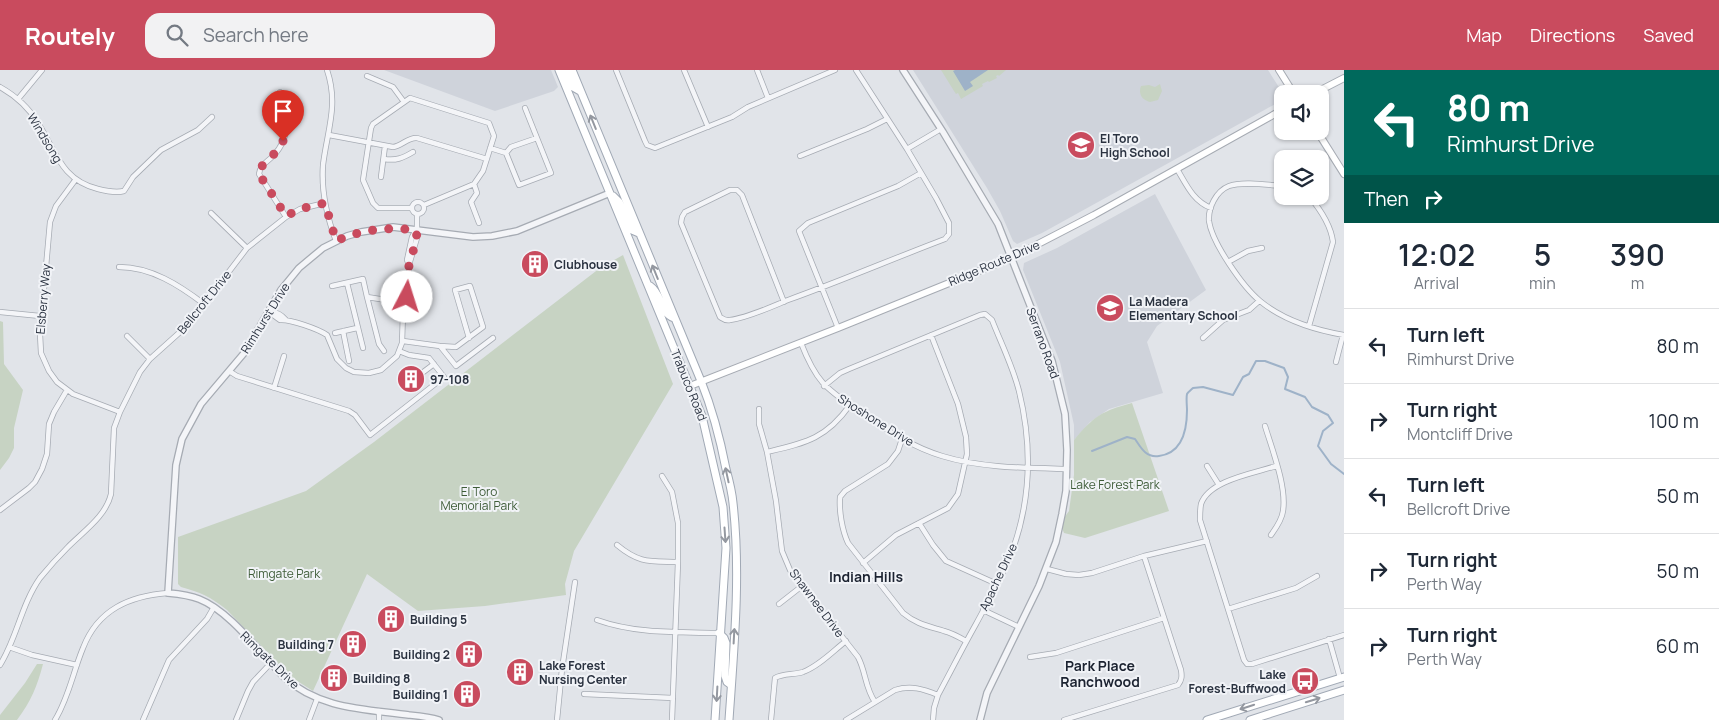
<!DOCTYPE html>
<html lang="en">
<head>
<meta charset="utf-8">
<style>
	:root { --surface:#fff; --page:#f2f2f3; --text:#1f2937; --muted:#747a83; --line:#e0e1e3; --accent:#c94b5e }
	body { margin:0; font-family:Manrope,sans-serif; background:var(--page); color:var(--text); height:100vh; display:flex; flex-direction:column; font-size:19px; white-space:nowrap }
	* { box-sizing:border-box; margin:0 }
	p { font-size:16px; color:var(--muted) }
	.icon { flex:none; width:28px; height:28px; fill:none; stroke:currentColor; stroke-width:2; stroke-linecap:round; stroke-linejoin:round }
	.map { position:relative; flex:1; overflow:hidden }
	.details { display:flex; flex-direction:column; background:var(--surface); width:375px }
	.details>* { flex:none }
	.top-card { background:#00695c; color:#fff; overflow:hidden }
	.controls { position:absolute; left:1274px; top:15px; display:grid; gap:10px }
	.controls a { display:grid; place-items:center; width:55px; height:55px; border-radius:10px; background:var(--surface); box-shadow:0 1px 4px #0004; font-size:25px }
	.pin { position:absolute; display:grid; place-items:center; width:42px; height:42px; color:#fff; margin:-51px -21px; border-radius:50% 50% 50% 0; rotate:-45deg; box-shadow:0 0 5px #0007 }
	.pin .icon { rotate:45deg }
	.me { position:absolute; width:55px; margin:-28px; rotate:5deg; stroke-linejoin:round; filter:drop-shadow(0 0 4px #0008) }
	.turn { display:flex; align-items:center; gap:18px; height:105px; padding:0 20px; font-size:22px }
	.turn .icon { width:65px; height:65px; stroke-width:2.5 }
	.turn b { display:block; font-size:35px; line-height:42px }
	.then { display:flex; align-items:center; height:48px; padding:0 20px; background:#0003; gap:10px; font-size:19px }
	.eta { display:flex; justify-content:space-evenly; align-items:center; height:85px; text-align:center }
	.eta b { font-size:30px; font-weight:600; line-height:35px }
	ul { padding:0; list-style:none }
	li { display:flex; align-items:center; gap:15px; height:75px; padding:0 20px; border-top:1px solid var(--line) }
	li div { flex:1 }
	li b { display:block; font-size:19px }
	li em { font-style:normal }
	header { display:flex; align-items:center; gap:30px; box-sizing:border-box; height:70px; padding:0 25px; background:var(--accent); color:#fff }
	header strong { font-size:24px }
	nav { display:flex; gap:28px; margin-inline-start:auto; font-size:18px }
	.search { width:350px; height:45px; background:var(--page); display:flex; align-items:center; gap:12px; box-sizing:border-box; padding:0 18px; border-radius:15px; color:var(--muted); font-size:19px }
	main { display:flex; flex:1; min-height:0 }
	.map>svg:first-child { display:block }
</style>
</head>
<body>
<header>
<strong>Routely</strong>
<div class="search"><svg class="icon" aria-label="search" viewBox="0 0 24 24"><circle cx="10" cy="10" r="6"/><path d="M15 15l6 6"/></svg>Search here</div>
<nav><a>Map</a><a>Directions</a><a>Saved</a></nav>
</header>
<main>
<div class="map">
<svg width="1344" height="650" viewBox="0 0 1344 650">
	<rect width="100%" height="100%" fill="#e1e4e9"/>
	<path fill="#cfd3db" d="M384,0H551L558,17L554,21L495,41Z
		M913,0H1268L1282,22L1279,32L1042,163L1017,174L1013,171L1000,141L987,118Z
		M1155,124L1206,220L1157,256L1147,272L1163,323L1109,339L1090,352L1074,370V355L1060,292L1023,200L1024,193L1057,178Z"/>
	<path fill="#c7d3c3" d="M941,0H1006L999,6L998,5L996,6L997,8L989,12L988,11L982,14L983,16L961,29L958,23L956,24L954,21Z
		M1160,14L1162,21L1158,30L1150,32C1142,30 1138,24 1141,16L1149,15L1155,17Z
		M623,185L673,314L574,481L565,514L566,525L485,536L418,541L367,504L313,621L291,607L227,540C211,527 200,522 181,517L178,514V467L306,421L374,372L600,198Z
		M0,251L3,252L4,294L23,320L14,358V378L9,388L0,400Z
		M1132,333L1169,441L1085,468L1064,463L1060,453L1069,441L1074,405V370C1094,346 1102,341 1132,333Z
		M37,594H43C37,617 31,631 17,650H0V645L25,613Z"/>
	<path fill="#9eb2c8" d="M955,0H988L970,12L973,16L965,21L953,1Z"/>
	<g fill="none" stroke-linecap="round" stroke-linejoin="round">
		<path stroke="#9eb2c8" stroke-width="2" d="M1092,381L1127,367L1135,369C1141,378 1146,388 1159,386C1182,383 1187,360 1187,340C1187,336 1186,328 1187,324C1188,322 1191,320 1193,318L1203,317L1233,325L1243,307L1249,304L1256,291H1265L1284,298L1288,307L1285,319L1305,327L1312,337L1328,345L1333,353L1323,361L1318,376L1331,394L1344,404"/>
		<defs>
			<path id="minor" d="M327,0C339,35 327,61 323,95C321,122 327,147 336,171
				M616,0L645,71L647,75L655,78L732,47L748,37L835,0
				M684,0L708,57
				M757,0L768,28
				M367,6L393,17L404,32
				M0,17C16,26 29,38 38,53C56,81 61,110 98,119C106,121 116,123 124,121L133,107L161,80L198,60L212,47
				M280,22C288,43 291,68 273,86C267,92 260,95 259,104L286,147
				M18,29L42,0
				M329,65L393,77C402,76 408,67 417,68L487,89
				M490,78L506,83L519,115L551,103L525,38
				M907,79L941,59
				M506,83L511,77L537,68
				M800,86L867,59L887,49
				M384,89C396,91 403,88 413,82
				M1177,99C1186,114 1193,131 1211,138
				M381,107L385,76
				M76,109L56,136L50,152L40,264L41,283L49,301L57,312L73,324L120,342
				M474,114L477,123L471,132L479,153
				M1282,116C1268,115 1243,111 1229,116C1216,121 1208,138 1209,151C1212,173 1243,217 1260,231C1283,250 1315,260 1344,265
				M412 138a6 6 0 1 1 12 0a6 6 0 1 1-12 0Z
				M412,138H378L373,133L363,110L371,58L373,54L410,28L489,53L494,66L483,101L474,114L424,135
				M211,143L247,178
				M1228,192L1248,181L1262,178
				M409,195L417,168V144
				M119,197C151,197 179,215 204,234
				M347,213L363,278
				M332,216L363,209L367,227L405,233
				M367,227L379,274L384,281
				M784,232L742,125L737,120H730L685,142L682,147L681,153L720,247C723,249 725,251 730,250C747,248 771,237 788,230C841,211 892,189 945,169L949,164V153L936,128L907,79L856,0
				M0,242L40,246
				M269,242L280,250C290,249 318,259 327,265L337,289L346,298L354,302L369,303L381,300L397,286L402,273L403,243L409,218V195L407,190L412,167L416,160
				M270,242C277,242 281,244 286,250
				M1309,256L1333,172C1331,156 1320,139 1309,126
				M838,258L799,161L808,153L898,116L921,103
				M343,261L349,291
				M335,263L357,258
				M127,266L150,289
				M469,268L455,220L470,216L483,257L456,277L440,276L456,296L493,268
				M1203,268L1223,250L1249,240L1259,231
				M403,271L440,276
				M801,273C817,314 827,319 861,343C887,360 912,377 942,386C981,398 1026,398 1067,399
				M1336,292L1343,265
				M229,301L237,306L349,341L355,345L370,365L444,307L429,288L409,285L399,281
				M422,303L434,294
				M824,316L840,303L849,299L980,245L985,244L992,250C1001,273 1013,297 1019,321C1032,374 1031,428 1013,479C1003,505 989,530 976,554C963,577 951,601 938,625L934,638L933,650
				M274,318L284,286
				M759,339V354L767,382L776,431L782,481L790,500L802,516L858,587C866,602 865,618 875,632
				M1265,356C1272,379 1287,417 1283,441C1282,450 1276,458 1271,465
				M902,369L898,381L888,394L845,421L840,427C839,441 842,460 848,473L903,543C916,554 928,556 944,561C952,563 959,567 966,571
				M767,382C805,373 826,369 850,335
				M1207,396L1219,415
				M1276,396C1255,403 1209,410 1201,434C1200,439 1200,445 1200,450L1244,590L1247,594H1252L1344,565
				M662,406L672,422L678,453V492L672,650
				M0,440L29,418L35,412L42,399L47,384L49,354L54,342L67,320
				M919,453L933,475L946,491L997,514
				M617,475C640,494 650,491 678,492
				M863,493L896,465L948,438L958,424L967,384L966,367L958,334L931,265
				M1047,499L1066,504L1079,505L1092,503L1144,486L1207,471
				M779,534L802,516
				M1228,539L1296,518L1317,506
				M983,540L1019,557
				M597,550C636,564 678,562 719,563
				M1329,569L1340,608
				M9,577L32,585L77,595
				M1030,587L1056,583L1164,548
				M0,595C17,568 21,535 40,508C49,497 58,487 68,477C84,461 106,446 111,424L114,358L120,342L140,302L150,289L189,254L247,178L286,147L300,139L325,133
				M584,624L673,628
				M55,650C69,627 73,602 83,578C98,539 130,526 168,523
				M143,650L169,590L207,549L214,537
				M236,650L248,621L253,612L270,594
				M309,650L317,629
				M379,650V641
				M557,650L562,599L575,512
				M771,650L775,608C783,603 794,605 803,602C819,596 833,581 846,571
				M846,650L895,620C911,615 923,619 938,625
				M1064,650L1178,615C1182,610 1182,606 1181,600L1144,486"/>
			<path id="tertiary" d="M903,0L943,62L998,154L1052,291L1065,344L1067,380L1066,421L1062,444L1056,472L1039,516L987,623L980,650
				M439,650C430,647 419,646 409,645C364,639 319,639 284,607C260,583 230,541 199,529C189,525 179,524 168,523L176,395L182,369L201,334L245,282L281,220L299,198L323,178L347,166L361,162L393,157L473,167L492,166L517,161L610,123"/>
			<path id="secondary" d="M1279,0L1294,24
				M1313,24L1344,8
				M1317,61L1344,104
				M690,316L838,258L1011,188L1094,145L1282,40"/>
			<path id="primary" d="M559,0L702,346L723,437L726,478L715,650
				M566,0L573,17L580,21
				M572,0L701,311C713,341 720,368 726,399C729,410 732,422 733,433C741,504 734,578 729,650
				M613,126L619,132L632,160L639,163
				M650,216C662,224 660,243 674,248
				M719,563L724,568L726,573L725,606L727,612L731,615
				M1207,650L1344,607
				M1250,650L1344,620"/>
		</defs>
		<use href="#minor" stroke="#a6abb3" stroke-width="6"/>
		<use href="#tertiary" stroke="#a6abb3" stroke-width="8"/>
		<use href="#secondary" stroke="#a6abb3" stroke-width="8"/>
		<use href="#primary" stroke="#a1a9b5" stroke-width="9"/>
		<use href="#minor" stroke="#f4f5f8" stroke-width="4.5"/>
		<use href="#tertiary" stroke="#f4f5f8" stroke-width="5.5"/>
		<use href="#secondary" stroke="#fff" stroke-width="6"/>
		<use href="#primary" stroke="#fff" stroke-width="7"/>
	</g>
	<defs><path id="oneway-shaft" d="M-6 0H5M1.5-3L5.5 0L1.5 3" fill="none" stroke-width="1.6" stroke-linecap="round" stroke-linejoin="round" transform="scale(1.25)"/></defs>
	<g stroke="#9498a0">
		<use href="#oneway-shaft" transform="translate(593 52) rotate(-112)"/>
		<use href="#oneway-shaft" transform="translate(655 202) rotate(-112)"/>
		<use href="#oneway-shaft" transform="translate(727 405) rotate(-102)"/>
		<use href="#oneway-shaft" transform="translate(725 465) rotate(86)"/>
		<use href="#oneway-shaft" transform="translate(734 566) rotate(-87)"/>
		<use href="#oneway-shaft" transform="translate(717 624) rotate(93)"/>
		<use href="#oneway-shaft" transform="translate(1313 630) rotate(-17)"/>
		<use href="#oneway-shaft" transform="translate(1247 637) rotate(162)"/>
	</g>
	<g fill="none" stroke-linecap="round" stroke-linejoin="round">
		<path stroke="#c94b5e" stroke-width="9" stroke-dasharray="0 16.2" d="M283,71L274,84L261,97L259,104L286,146L300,139L325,133L336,171C362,159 388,157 416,160L417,168L409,195L407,227"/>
	</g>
	<defs>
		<symbol id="school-disc" viewBox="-11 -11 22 22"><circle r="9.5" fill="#c94b5e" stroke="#f1f3f7"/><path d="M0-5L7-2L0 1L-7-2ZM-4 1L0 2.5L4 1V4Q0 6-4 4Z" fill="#fff"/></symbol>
		<symbol id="building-disc" viewBox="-11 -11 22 22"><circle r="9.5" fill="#c94b5e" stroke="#f1f3f7"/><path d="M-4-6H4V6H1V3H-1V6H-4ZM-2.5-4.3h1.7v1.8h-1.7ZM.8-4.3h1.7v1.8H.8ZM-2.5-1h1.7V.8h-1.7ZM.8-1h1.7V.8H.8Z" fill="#fff"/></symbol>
		<symbol id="bus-disc" viewBox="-11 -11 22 22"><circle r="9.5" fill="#c94b5e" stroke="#f1f3f7"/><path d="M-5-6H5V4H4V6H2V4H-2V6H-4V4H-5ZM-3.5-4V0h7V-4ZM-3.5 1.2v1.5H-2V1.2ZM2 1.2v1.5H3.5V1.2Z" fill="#fff"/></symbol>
	</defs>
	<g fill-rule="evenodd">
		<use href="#school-disc" x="1065" y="59" width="32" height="32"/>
		<use href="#building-disc" x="519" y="178" width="32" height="32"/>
		<use href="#school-disc" x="1094" y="222" width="32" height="32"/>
		<use href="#building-disc" x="395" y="293" width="32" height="32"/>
		<use href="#building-disc" x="375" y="533" width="32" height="32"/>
		<use href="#building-disc" x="337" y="558" width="32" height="32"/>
		<use href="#building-disc" x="453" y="568" width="32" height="32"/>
		<use href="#building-disc" x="504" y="586" width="32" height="32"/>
		<use href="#building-disc" x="318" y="592" width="32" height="32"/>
		<use href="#bus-disc" x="1289" y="595" width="32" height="32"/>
		<use href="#building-disc" x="451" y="608" width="32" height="32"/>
	</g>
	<g text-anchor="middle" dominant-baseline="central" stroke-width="4" stroke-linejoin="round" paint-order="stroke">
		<g font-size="12" fill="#2a3240" stroke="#f1f3f7">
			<text transform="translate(45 68) rotate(59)">Windsong</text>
			<text transform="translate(994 193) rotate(-23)">Ridge Route Drive</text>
			<text transform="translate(43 229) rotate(-85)">Elsberry Way</text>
			<text transform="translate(204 232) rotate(-51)">Bellcroft Drive</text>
			<text transform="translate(265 248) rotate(-58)">Rimhurst Drive</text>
			<text transform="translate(1043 273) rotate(70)">Serrano Road</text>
			<text transform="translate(689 315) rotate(68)">Trabuco Road</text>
			<text transform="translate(876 350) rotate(32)">Shoshone Drive</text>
			<text transform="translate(998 507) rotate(-65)">Apache Drive</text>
			<text transform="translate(817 533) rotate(53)">Shawnee Drive</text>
			<text transform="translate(270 590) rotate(44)">Rimgate Drive</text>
		</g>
		<g font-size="12" font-weight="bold" fill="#2a3240" stroke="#f1f3f7" text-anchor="start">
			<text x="1100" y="68">El Toro<tspan x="1100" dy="14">High School</tspan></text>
			<text x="554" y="194">Clubhouse</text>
			<text x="1129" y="231">La Madera<tspan x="1129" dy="14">Elementary School</tspan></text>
			<text x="430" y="309">97-108</text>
			<text x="410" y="549">Building 5</text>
			<text x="334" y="574" text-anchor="end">Building 7</text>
			<text x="450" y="584" text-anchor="end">Building 2</text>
			<text x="539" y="595">Lake Forest<tspan x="539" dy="14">Nursing Center</tspan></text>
			<text x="1286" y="604" text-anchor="end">Lake<tspan x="1286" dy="14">Forest-Buffwood</tspan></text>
			<text x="353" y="608">Building 8</text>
			<text x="448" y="624" text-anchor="end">Building 1</text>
		</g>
		<g font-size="12" fill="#3e5c38" stroke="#f1f3f7">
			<text x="1115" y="414">Lake Forest Park</text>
			<text x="479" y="421">El Toro<tspan x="479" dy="14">Memorial Park</tspan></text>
			<text x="284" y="503">Rimgate Park</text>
		</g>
		<g font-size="14" font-weight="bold" fill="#1c2331" stroke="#f1f3f7">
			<text x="866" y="506">Indian Hills</text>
			<text x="1100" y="595">Park Place<tspan x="1100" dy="16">Ranchwood</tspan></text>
		</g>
	</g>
</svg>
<div class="controls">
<a><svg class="icon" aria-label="sound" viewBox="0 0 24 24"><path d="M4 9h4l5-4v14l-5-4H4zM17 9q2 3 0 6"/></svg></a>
<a><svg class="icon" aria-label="layers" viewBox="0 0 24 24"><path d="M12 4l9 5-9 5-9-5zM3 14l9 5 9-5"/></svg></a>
</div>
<div class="pin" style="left:283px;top:71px;background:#d93025"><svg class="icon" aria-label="arrive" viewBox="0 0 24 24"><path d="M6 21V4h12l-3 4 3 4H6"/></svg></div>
<svg class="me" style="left:407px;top:227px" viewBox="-20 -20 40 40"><circle r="19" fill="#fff"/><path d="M0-13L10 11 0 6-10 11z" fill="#c94b5e"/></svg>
</div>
<section class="details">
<div class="top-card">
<div class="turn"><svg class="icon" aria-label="left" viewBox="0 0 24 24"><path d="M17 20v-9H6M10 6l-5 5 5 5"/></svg><div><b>80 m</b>Rimhurst Drive</div></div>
<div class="then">Then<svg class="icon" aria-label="right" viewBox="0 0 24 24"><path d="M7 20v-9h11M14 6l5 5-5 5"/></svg></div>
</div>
<div class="eta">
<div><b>12:02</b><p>Arrival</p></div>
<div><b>5</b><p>min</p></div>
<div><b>390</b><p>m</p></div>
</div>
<ul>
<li><svg class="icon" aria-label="left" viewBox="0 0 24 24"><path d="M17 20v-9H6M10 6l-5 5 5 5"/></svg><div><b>Turn left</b><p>Rimhurst Drive</p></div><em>80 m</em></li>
<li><svg class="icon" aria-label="right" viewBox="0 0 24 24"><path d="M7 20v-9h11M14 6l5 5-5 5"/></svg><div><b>Turn right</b><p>Montcliff Drive</p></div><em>100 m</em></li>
<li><svg class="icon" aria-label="left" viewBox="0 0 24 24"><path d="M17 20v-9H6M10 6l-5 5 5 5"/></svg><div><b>Turn left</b><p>Bellcroft Drive</p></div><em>50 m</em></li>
<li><svg class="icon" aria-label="right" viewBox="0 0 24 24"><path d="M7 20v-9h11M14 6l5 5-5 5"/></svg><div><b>Turn right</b><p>Perth Way</p></div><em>50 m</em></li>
<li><svg class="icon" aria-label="right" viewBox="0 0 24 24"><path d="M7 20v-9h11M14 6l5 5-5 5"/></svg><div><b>Turn right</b><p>Perth Way</p></div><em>60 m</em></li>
</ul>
</section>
</main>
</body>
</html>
